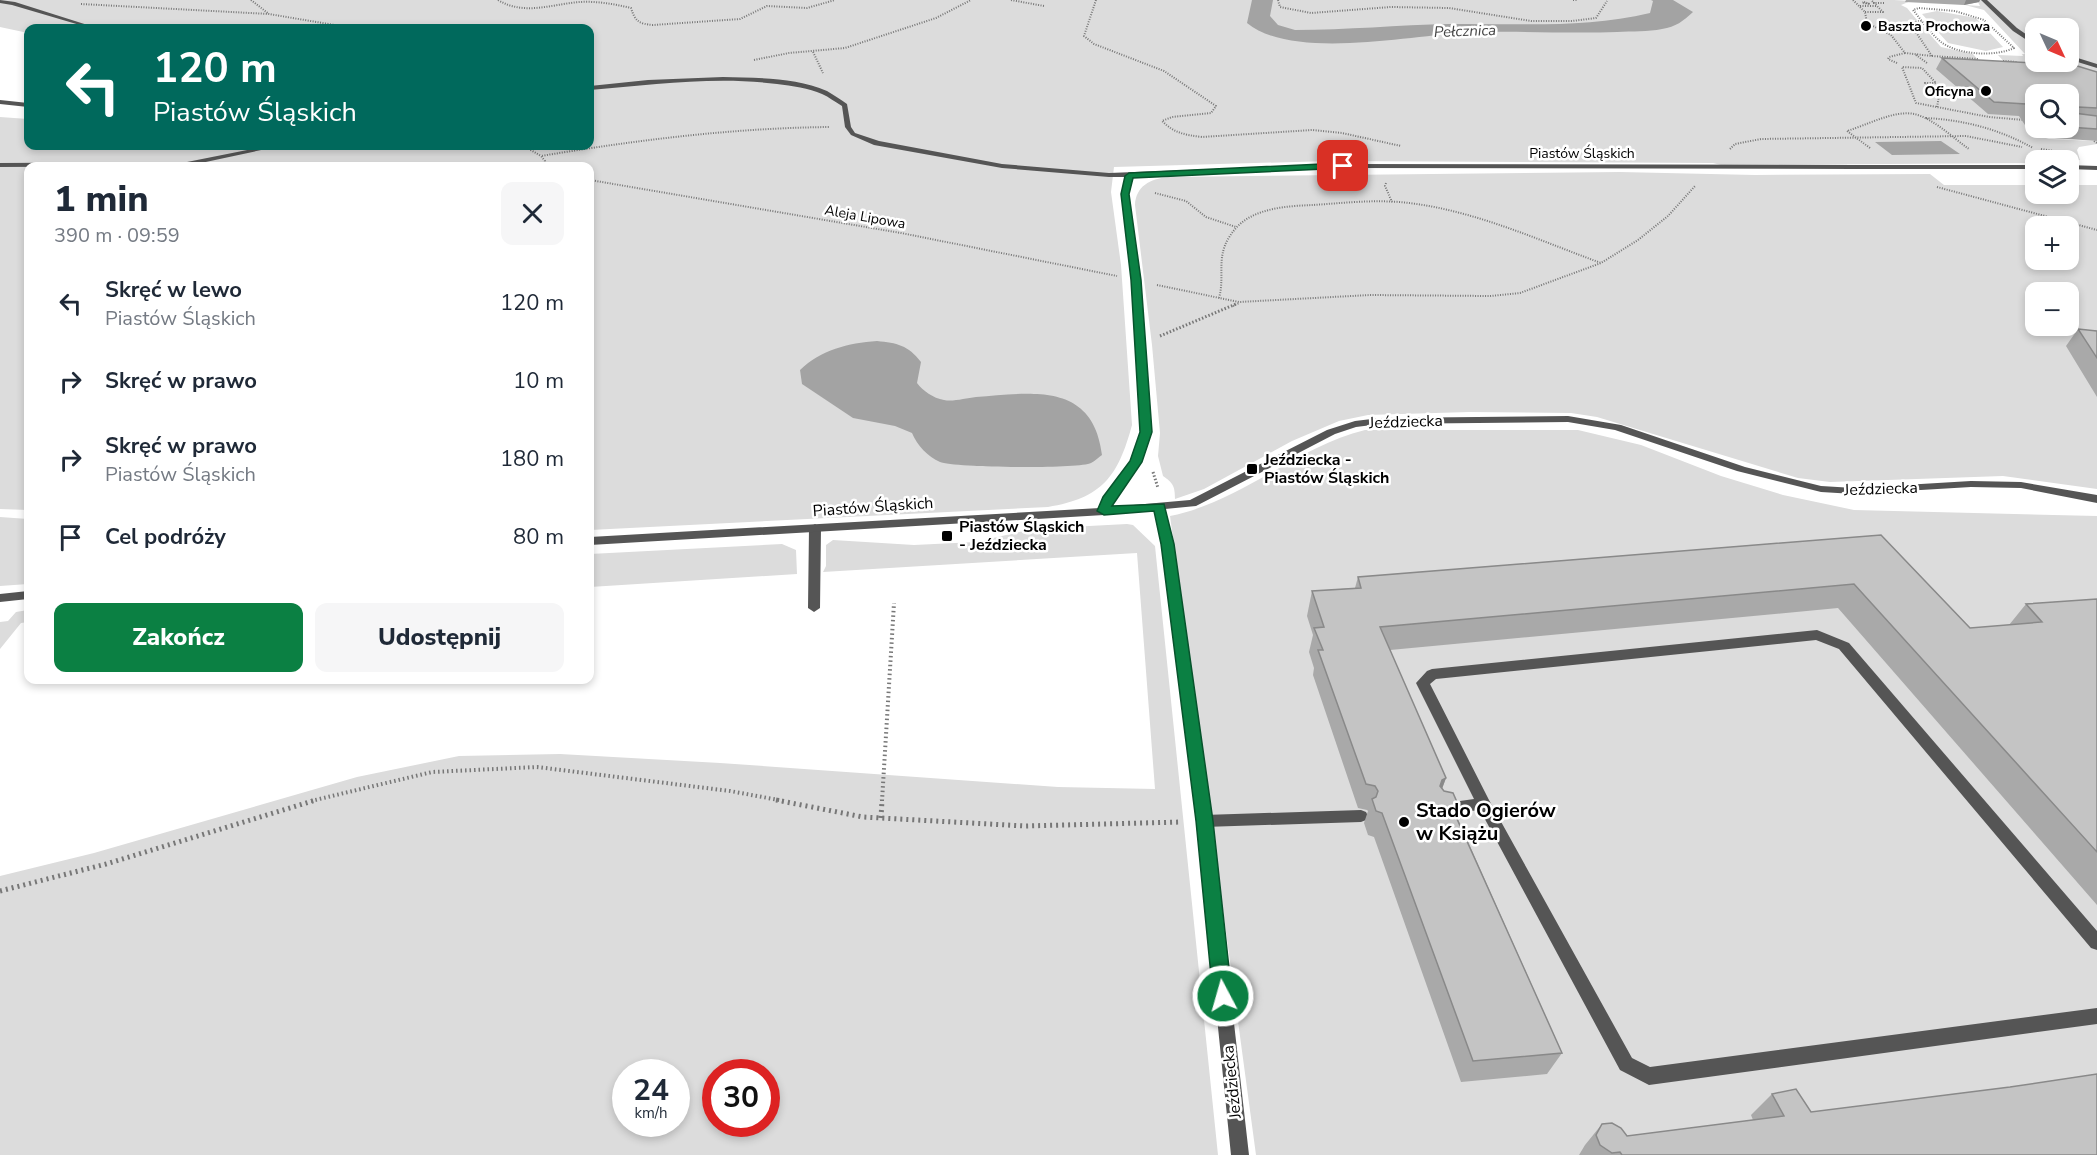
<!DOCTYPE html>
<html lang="pl">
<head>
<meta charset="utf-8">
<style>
	:root { --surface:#fff; --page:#f6f6f7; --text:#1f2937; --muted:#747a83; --accent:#0b8043 }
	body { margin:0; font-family:"Nunito Sans",sans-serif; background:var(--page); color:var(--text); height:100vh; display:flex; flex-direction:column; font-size:22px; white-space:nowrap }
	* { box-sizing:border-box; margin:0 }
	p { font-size:20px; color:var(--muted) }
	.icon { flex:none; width:33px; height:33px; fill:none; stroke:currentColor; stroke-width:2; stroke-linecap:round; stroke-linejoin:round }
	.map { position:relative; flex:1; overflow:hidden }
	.sheet { position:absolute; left:24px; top:162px; width:570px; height:522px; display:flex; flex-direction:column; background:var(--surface); border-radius:12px; box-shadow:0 3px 9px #0003 }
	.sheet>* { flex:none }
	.hud { position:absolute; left:24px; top:24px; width:570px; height:126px; border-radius:12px; box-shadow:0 3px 9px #0003; background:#00695c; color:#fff; overflow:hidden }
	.needle { width:39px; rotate:134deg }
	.fabs { position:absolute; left:2025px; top:18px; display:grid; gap:12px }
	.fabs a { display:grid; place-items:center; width:54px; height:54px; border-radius:12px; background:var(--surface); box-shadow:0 3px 9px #0003; font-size:30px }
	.speed { position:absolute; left:612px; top:1059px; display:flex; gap:12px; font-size:30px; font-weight:700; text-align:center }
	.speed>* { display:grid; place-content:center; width:78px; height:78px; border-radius:50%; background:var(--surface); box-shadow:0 3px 9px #0003; line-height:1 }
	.speed small { font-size:15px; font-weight:400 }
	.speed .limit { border:9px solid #d22; background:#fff; color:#111 }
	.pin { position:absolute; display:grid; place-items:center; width:51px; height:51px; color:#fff; margin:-26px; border-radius:12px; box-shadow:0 3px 9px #0006 }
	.me { position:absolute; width:66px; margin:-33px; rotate:354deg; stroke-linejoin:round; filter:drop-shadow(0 0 4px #0008) }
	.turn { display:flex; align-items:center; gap:21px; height:126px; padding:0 30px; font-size:27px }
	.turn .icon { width:78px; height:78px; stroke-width:2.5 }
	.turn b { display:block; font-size:42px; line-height:51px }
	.round { display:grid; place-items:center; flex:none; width:63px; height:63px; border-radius:12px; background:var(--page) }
	.overview { display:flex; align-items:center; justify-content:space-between; height:102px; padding:0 30px }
	h1 { font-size:36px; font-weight:800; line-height:45px }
	.primary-button { display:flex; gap:12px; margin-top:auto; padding:12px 30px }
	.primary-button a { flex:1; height:69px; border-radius:12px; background:var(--accent); color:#fff; font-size:24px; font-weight:800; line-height:69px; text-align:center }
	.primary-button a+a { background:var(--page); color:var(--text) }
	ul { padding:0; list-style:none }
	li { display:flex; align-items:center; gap:18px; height:78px; padding:0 30px }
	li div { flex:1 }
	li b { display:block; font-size:22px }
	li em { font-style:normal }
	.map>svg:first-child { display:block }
</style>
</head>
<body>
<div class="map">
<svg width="2097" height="1155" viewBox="0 0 2097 1155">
	<rect width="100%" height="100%" fill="#fff"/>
	<path fill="#dcdcdc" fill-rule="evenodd" d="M0,0H1894L1911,1L1901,5L1907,8L1917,20H1911L1919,22L1941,47L1973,54L2036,128L2030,133L2049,139L2097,141V144L2079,147L2077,150L2080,160L2069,163L2068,160H2036L2035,163L1721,165L1713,163L1330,161L1114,167L1111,192L1121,265L1132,425C1118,477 1102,498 1048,507L590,530V166H28V510L0,509V117L28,119V146H590V28H28V33L0,27Z
		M1977,0H2097V80L2007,65L1998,55L2023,56L2022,54H2025L1984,10L1965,5L1980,6ZM2036,28H2068V62H2036Z
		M1937,11L1976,18L2003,47L1986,51L1948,43L1922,14Z
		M1620,172L1755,175L1930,174L1944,185H2035L2036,194H2068L2069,185H2097V489L2003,476L1830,482L1798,478L1597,417L1571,413L1469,412L1368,415L1339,421L1292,441L1204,489L1175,499C1175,486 1173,483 1163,476L1158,456L1160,433L1152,345L1135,205C1136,186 1150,179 1168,177ZM2036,226H2068V260H2036ZM2036,292H2068V326H2036Z
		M1365,430H1578L1641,445L1721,476L1783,495L1854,510L2097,516V1155H1256L1170,516C1241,502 1296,447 1365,430Z
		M0,517L28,519V584L0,586Z
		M1127,524L1133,525L1155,546L1218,1155H0V876L94,853L357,777L459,756L560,754L720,763L1058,787L1155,789L1137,553L823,572L826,566V545L833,540L914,545L976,542L1032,529ZM626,1072H676V1124H626ZM716,1072H766V1124H716Z
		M782,544L796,550L797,574L590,587V554Z
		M28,610V622L21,623L0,649V622L8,621L16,612Z"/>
	<path fill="#a3a3a3" d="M1252,0H1273L1270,16L1278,25L1295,30C1347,30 1398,25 1450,24C1517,23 1584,29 1650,13L1653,1L1651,0H1673L1693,12C1683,21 1676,27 1662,29C1648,32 1632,31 1617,32C1565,34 1513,30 1462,33C1407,36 1292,60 1247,23Z
		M1941,141L1960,154L1892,155L1875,142Z
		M877,341C897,343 908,345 921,362L917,383C923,391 933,398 944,400C953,402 966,398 976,397C1031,393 1093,381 1102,455C1099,457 1095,461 1091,463C1079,469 954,468 940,462C928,457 917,445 912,433L895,426L853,418L802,384L800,370C821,350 848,343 877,341Z"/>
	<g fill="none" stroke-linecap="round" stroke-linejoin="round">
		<path stroke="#777" stroke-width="2" stroke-dasharray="1 1.5" stroke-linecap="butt" d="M251,0L269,14
			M498,0C524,16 552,4 580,2C597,1 614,4 631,8C635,21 639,24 653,25L740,19L767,6L807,8L835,0
			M1011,0L1044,6
			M1096,0L1084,36L1094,44L1164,71L1216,106L1211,113L1172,117L1162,121C1174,133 1185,135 1202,137L1312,130L1342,133L1401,146
			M1278,0L1280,7L1311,13L1391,7L1449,8L1531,21H1572L1596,18L1607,1
			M1573,0H1578
			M1853,0L1865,12L1867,23L1891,35L1905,53L1932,56L1909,22L1923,21
			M1864,2L1870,4L1862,3Z
			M1873,3H1885
			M81,4L269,14L352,28
			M1860,6H1877
			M1919,8L1955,11L1984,20L2014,48C1995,57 1958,55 1941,42C1930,33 1922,21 1913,10Z
			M1865,12H1883L1871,0
			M813,52L823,73
			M1916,55L1927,63
			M1932,56L1978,59
			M754,60L789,53L845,48L936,18L971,0
			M2003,61L2017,62
			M1897,63L1888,59L1889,57L1905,53
			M1937,107L1939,96L1925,83H1936L1922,68L1902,67L1916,103L1989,117L2036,121
			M1926,118C1964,120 1999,129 2033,148
			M2094,141L2097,143
			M524,146L541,156
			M1870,148L1847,131C1867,125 1894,110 1914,114C1933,118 1953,138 1969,149
			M1730,149L1735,144L1761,139L1966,136L2022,147
			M2041,149L2060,152
			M279,164L445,166
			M544,166L545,161L541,156C637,140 733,128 830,127
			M590,180L901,233L1117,276
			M1386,183L1385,186L1392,202
			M1937,187L2097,230
			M1155,193L1186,201L1206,217L1236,227
			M1157,285L1239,302L1370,295L1490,296L1520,293L1601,263L1638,240L1668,216L1695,186
			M1219,298C1226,273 1213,254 1236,228C1254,208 1287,206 1313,205C1344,203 1377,199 1409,203C1476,211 1538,240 1601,263
			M1233,306L1239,303"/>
		<path stroke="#777" stroke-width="3" stroke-dasharray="1.5 2" stroke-linecap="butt" d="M1160,336L1236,304
			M1153,472L1158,488"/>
		<path stroke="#777" stroke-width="4" stroke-dasharray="1.5 3" stroke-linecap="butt" d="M311,801L432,772L537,767L730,791L784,801
			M882,801L894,603"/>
		<path stroke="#777" stroke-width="5" stroke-dasharray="2 4" stroke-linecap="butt" d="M776,800L863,817L1025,826L1182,822
			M881,818L882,800
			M0,891L106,864L316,800"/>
		<path fill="#555" fill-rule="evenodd" d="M1981,0H1987L2017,28L2036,41V46L2013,31Z
			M2068,55L2097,64V68L2068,59Z
			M0,100L28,103V107L0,104Z
			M1852,165H2036V169H1855L1851,167Z
			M2068,165L2097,166V170L2068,169Z
			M815,524L821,528L820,608L814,612L808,608L809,528Z
			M1817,630L1849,643L2097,931V950L2091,948L1839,649L1816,640L1436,679L1430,684L1489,800L1632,1058L1650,1067L2097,1008V1024L1649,1085L1620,1070L1480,810L1444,814L1439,812L1437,808L1439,804L1474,799L1416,683L1427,671L1432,669Z
			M1361,810L1366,812L1368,816L1366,820L1361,822L1204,827L1199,825L1197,821L1199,817L1204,815Z"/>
		<path fill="#555" fill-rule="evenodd" d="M0,0L15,2L97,28H90L12,5L0,3Z
			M723,77C756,78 795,77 827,91C834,95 841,100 847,104L851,127L855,133L879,141L1002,164L1109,173L1343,164L1855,165L1859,167L1855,169L1343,168L1132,176L1129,194L1140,280L1151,433L1141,462L1115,498L1111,507L1190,500L1327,430L1355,421L1380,418L1568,416L1621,425L1745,467L1821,486L1854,488L1971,481L2021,482L2097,495V503L2021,488L1971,487L1854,494L1821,492L1737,471L1615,430L1568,422L1380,424L1356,427L1335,434L1196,506L1165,509L1174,544L1211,821L1249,1155H1231L1197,821L1162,544L1154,510L1104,515L590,545V537L1100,508L1106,495L1131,462L1141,433L1132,280L1121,194L1125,177H1109L1002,168L874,145L851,135L845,127L842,106C835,102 829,97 822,94C809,88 792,86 777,84C714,76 652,85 590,90V86L648,80Z
			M268,146H280L187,166L0,167V163L187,162Z
			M28,591V599L0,602V594Z"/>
	</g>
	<path fill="#a9a9a9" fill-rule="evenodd" d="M1906,0H1980L1979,2L1964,5L1905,2Z
		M1942,58L2097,72V141L2040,137L2031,134L2019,116L1988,114L1936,69ZM2036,94H2068V128H2036Z
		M2078,329L2097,331V397L2066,346Z
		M1881,535L1970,628L2009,625L2026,604L2097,599V905L1838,608L1390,650L1446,778L1442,789L1460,809L1457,817L1562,1053L1547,1074L1461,1082L1374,837L1368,835L1364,823L1368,811L1367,810L1358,808L1313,675L1314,668L1309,652L1313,635L1307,616L1312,591L1355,588L1358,577Z
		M2010,1087L2097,1155H1579L1585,1145L1602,1124L1627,1136L1753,1120L1751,1115L1772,1094L1811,1112Z"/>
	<path fill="#898989" d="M1966,0H1980L1979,2L1964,5Z
		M1446,778L1437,802L1433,804L1442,780Z"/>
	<path fill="#c4c4c4" stroke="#898989" stroke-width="1.5" d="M1942,58L2074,65L2097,72V108L2078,107L2073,109L2074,113L2097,116V129L2068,127V94H2036V118L2026,104L1994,102Z
		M2078,329L2097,331V358Z
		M1881,535L1970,628L2042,622L2026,604L2097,599V852L1854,584L1380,627L1446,778L1442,780L1440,786L1444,791L1453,793L1460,809L1453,810L1562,1053L1473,1061L1382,813L1376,811L1372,799L1376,797L1378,791L1375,786L1366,784L1318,650H1323L1314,628L1324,627L1312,591L1361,588L1358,577Z
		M2097,1074V1155H1622L1620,1152L1612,1153L1600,1145L1596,1135L1602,1124L1612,1123L1621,1128L1627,1136L1784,1116L1772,1094L1796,1089L1811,1112L2010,1087Z"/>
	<path fill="#0b8043" stroke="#07532c" stroke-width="1.5" d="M1343,163L1346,164V168L1133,178L1129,194L1141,280L1152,432L1142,462L1112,506L1164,504L1174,544L1213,821L1232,996L1229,1003L1223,1005L1216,1003L1213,996L1196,821L1161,544L1154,511L1104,515L1097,511L1103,497L1130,461L1140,432L1131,280L1121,194L1125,176L1129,173Z"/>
	<g fill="#000" stroke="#fff" stroke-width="2">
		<circle cx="1866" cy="26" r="6"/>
		<circle cx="1986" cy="91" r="6"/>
		<rect x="1246" y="463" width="12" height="12" rx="3"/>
		<rect x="941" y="530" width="12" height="12" rx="3"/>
		<circle cx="1404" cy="822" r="6"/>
	</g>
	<g text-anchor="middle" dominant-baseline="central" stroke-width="5" stroke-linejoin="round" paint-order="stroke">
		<g font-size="14" font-weight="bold" fill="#000" stroke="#fff" text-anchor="start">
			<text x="1878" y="26">Baszta Prochowa</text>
			<text x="1974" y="91" text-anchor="end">Oficyna</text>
		</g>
		<g font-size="14" fill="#000" stroke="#fff">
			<text x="1582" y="153">Piastów Śląskich</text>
			<text transform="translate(865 217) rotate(10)">Aleja Lipowa</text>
		</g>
		<g font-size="15" font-style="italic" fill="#444" stroke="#fff">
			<text transform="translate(1465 31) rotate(-2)">Pełcznica</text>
		</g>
		<g font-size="16" fill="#000" stroke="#fff">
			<text transform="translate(1406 422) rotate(-2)">Jeździecka</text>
			<text transform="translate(1881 489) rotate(-2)">Jeździecka</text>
			<text transform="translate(873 507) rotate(-4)">Piastów Śląskich</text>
			<text transform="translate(1232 1082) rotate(-96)">Jeździecka</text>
		</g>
		<g font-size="16" font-weight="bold" fill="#000" stroke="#fff" text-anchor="start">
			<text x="1264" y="460">Jeździecka -<tspan x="1264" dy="18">Piastów Śląskich</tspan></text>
			<text x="959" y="527">Piastów Śląskich<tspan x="959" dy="18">- Jeździecka</tspan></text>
		</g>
		<g font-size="20" font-weight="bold" fill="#000" stroke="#fff" text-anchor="start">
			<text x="1416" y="810">Stado Ogierów<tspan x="1416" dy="23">w Książu</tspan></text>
		</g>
	</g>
</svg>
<div class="fabs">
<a><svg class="needle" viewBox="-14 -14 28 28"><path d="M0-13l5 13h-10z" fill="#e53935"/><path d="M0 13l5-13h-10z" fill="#747a83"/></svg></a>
<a><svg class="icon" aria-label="search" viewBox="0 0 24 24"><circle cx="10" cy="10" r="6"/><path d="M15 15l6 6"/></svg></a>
<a><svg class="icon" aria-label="layers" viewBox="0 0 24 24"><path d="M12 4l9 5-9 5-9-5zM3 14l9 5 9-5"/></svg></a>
<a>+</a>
<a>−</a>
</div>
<div class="speed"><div>24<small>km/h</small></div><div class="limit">30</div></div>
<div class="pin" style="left:1343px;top:166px;background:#d93025"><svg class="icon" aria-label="arrive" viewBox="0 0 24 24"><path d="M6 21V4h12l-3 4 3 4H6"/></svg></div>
<svg class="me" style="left:1223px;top:996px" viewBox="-20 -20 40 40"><circle r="17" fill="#0b8043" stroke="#fff" stroke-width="3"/><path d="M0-11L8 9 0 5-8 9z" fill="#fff"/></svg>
<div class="hud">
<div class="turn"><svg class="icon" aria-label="left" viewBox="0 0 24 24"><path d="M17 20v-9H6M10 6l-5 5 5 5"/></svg><div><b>120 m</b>Piastów Śląskich</div></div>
</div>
<section class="sheet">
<div class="overview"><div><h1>1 min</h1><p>390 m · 09:59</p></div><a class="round"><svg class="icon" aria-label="close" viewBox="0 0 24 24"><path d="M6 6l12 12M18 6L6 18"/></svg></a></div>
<ul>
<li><svg class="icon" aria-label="left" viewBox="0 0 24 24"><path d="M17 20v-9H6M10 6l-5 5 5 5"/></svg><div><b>Skręć w lewo</b><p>Piastów Śląskich</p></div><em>120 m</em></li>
<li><svg class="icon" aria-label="right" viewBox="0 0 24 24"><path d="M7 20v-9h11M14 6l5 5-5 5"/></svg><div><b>Skręć w prawo</b></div><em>10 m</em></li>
<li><svg class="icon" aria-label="right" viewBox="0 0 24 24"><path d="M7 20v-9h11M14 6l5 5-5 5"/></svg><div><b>Skręć w prawo</b><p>Piastów Śląskich</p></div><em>180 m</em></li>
<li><svg class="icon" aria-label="arrive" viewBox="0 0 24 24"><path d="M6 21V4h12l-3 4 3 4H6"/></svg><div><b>Cel podróży</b></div><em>80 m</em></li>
</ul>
<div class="primary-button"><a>Zakończ</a><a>Udostępnij</a></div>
</section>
</div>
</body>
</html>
